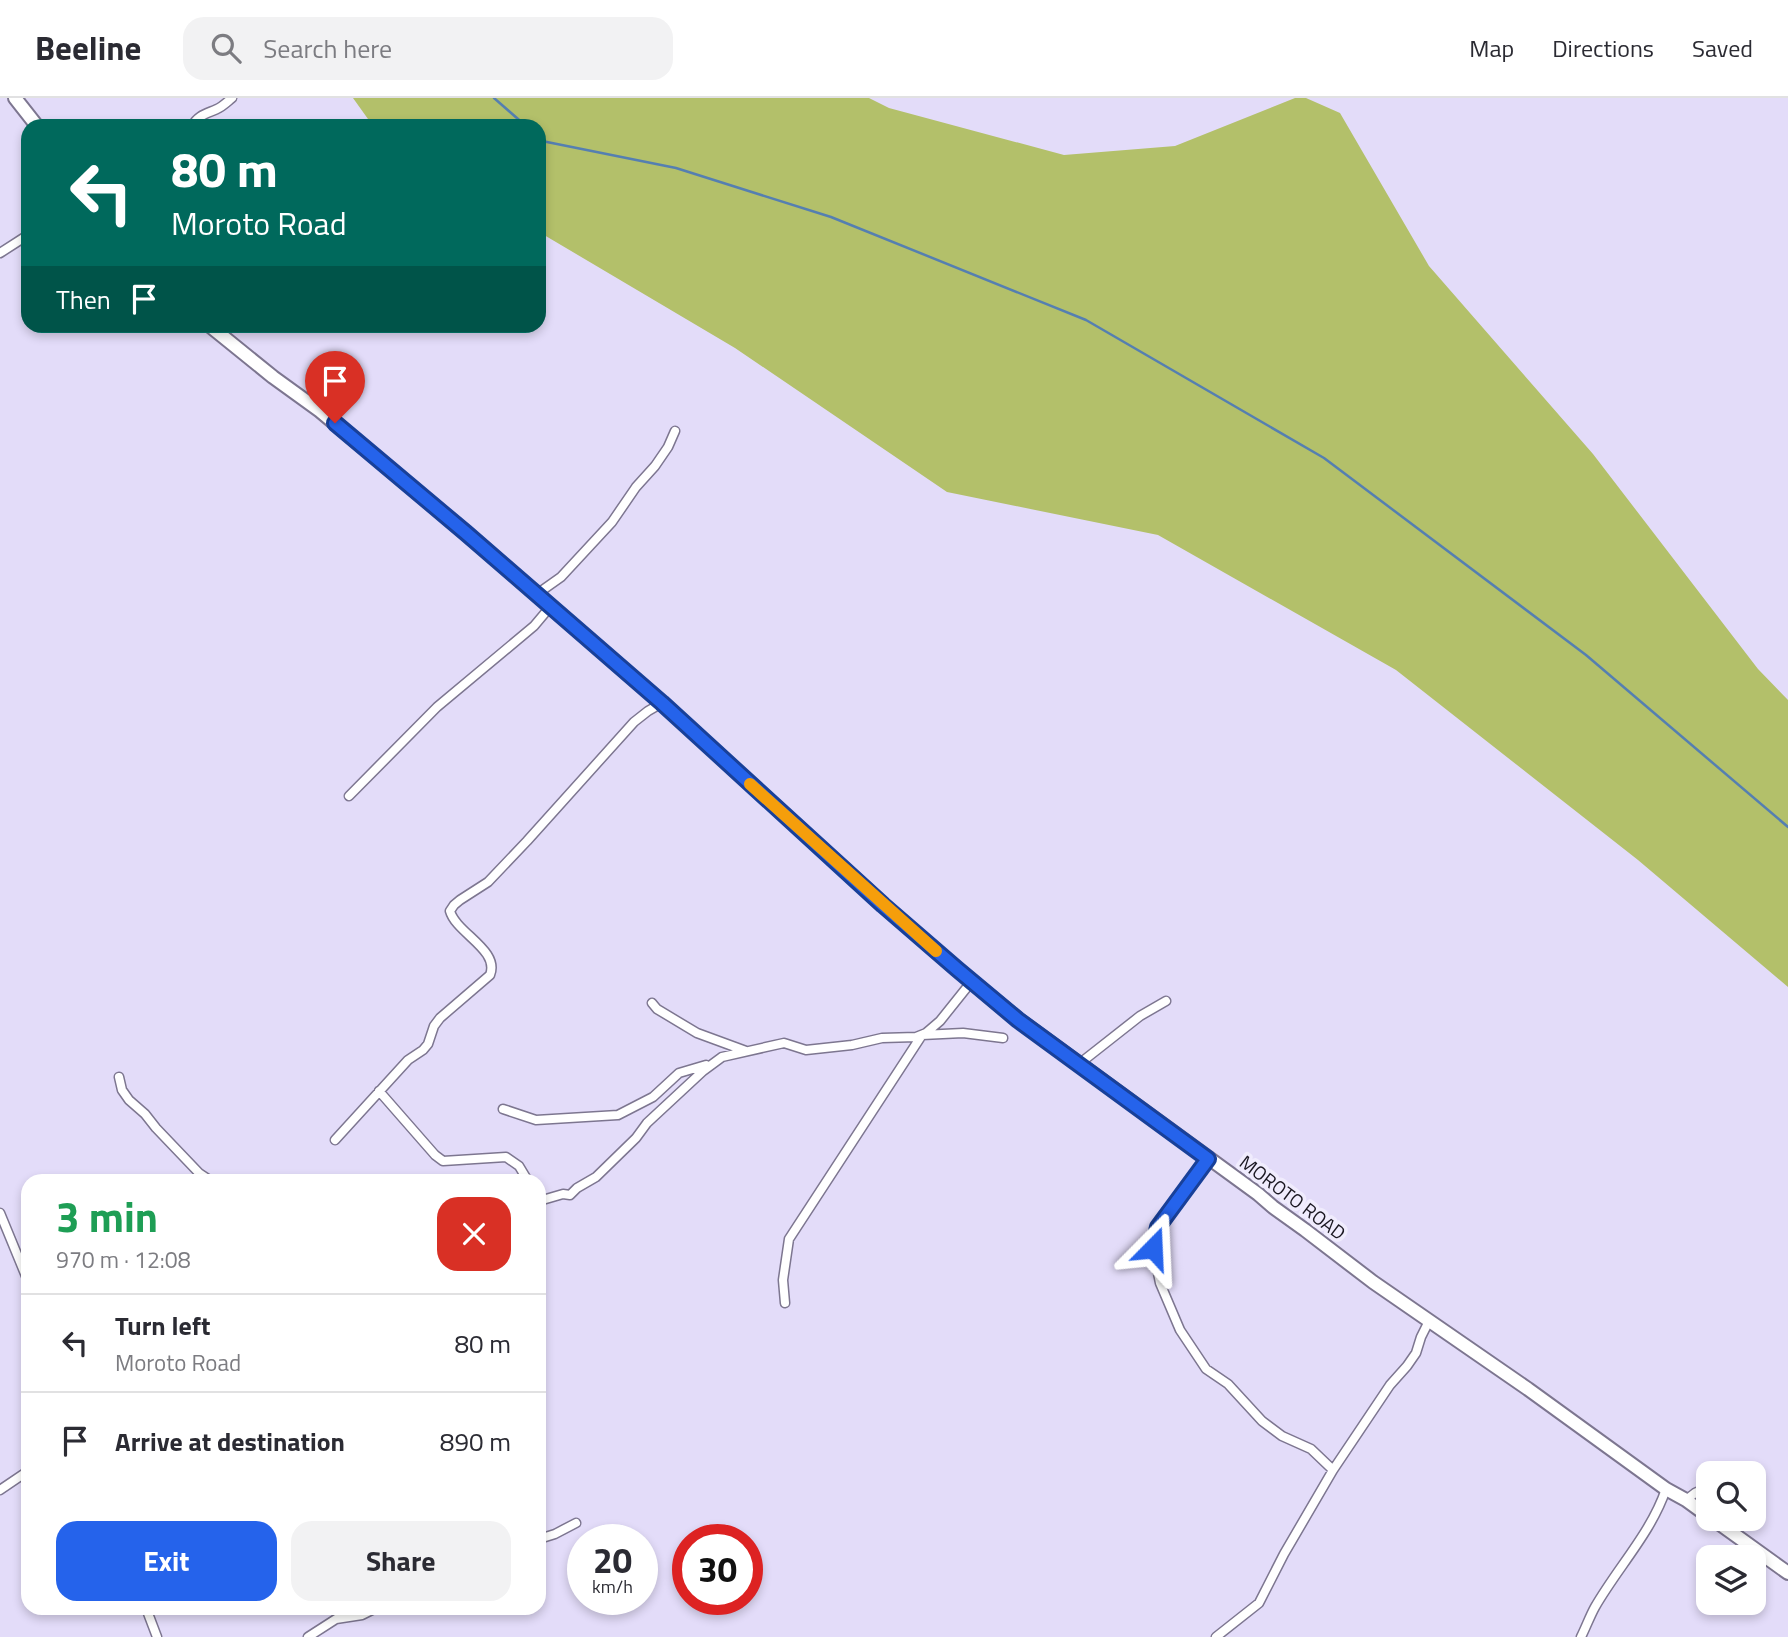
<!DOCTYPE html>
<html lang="en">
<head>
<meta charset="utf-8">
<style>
	:root { --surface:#fff; --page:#f2f2f3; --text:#2b2b33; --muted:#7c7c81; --line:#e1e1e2; --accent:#2563eb }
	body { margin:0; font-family:"Titillium Web",sans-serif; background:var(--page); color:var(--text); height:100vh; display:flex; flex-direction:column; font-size:26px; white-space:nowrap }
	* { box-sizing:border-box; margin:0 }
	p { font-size:23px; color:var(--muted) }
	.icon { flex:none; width:38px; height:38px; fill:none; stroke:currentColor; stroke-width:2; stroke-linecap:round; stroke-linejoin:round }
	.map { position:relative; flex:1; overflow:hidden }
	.details { position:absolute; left:21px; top:1076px; width:525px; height:441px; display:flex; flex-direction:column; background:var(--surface); border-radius:21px; box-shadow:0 4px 10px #0003 }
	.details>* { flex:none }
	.guide { position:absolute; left:21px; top:21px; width:525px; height:214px; border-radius:21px; box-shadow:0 4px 10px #0003; background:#00695c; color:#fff; overflow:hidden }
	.buttons { position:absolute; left:1696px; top:1363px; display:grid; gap:14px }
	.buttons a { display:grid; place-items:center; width:70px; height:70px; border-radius:14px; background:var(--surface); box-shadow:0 4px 10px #0003; font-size:35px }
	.speed { position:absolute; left:567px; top:1426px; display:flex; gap:14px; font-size:35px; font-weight:700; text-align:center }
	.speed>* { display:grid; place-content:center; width:91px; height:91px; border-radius:50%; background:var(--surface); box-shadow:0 4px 10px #0003; line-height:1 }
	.speed small { font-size:18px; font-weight:400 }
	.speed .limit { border:10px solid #d22; background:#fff; color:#111 }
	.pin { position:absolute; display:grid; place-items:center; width:60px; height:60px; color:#fff; margin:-72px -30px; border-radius:50% 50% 50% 0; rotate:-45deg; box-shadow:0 0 7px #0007 }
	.pin .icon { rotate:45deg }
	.me { position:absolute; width:77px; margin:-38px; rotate:21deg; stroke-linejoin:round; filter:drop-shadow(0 0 5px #0008) }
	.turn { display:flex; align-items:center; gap:24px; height:147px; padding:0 35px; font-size:32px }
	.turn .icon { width:91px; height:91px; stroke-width:2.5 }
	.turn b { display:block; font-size:49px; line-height:60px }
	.then { display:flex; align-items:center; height:66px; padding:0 35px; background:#0003; gap:14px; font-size:26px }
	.round { display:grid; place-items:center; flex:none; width:74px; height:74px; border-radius:21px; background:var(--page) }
	.overview { display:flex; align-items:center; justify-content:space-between; height:119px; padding:0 35px }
	h1 { font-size:42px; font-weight:700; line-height:52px; color:#1e9e55 }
	.primary-button { display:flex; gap:14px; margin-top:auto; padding:14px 35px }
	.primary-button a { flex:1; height:80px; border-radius:21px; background:var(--accent); color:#fff; font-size:28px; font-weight:700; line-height:80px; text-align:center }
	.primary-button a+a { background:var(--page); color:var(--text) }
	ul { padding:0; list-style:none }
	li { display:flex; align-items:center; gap:21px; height:98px; padding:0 35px; border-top:2px solid var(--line) }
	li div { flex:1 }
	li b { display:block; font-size:26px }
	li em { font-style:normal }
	header { display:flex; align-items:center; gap:42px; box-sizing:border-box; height:98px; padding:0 35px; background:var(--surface); border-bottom:2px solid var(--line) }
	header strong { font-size:33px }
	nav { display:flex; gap:38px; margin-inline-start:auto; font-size:24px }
	.search { width:490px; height:63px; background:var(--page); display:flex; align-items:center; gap:18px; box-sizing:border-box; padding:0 24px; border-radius:21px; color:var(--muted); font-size:26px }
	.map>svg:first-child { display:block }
</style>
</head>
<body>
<header>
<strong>Beeline</strong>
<div class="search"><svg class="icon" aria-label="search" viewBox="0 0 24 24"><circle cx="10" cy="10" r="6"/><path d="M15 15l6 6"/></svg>Search here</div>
<nav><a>Map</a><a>Directions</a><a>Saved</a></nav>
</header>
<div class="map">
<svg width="1788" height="1539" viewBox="0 0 1788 1539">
	<rect width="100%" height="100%" fill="#e3dcf9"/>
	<path fill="#b3c06a" d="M353,0H869L889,10L1064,57L1175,48L1295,0H1306L1340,15L1429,168L1593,356L1758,571L1788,602V889L1638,762L1396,572L1158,437L947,394L735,250L539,134V28H373Z"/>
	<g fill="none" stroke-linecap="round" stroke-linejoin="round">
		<path stroke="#557fb1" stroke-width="2.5" d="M494,0L526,28
			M539,40L542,43L676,70L831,119L1086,222L1324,360L1586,557L1788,729"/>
		<defs>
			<path id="street" d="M192,28C198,17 206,16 217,11C222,9 227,4 232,0
				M0,155L28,137
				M537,496L561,479L612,424L636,389L655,368L668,349L675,333
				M349,698L437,609L534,528L550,509
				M652,905L657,911L697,935L746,953
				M1079,966L1140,918L1166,903
				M119,979L122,992L129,1002L145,1016L156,1030L199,1075L211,1083
				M379,993L435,1057L443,1063L506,1059L519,1068L528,1083
				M503,1011L536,1022L618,1017L653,999L679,975L706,967
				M335,1042L408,962L423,952L428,946L434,928L440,920L490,877C500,852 456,835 450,813L454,807L460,802L488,784L527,743L634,624L648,613L662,605
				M1208,1061L1158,1129L1153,1150L1160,1185L1180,1232L1206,1271L1228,1286L1262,1323L1282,1338L1311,1351L1333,1372
				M539,1103L563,1096L570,1097L577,1090L596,1079L636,1040L647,1025L703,973L722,959L784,945L806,952L852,947L882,940L916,939L926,935L940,923L972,883
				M0,1115L28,1183
				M785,1205L783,1182L789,1141L922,937L963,935L1003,940
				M0,1392L28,1373
				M1686,1402L1695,1395L1708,1389
				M539,1441L555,1436L576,1425
				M146,1510L157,1539
				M308,1539L336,1521L362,1517L376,1510
				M1216,1539L1259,1505L1284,1456L1333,1372L1390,1287L1407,1268L1416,1255L1421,1239L1429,1223
				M1581,1539C1586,1529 1590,1518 1595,1509C1618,1469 1651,1435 1666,1391"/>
			<path id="secondary" d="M15,0L37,28
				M210,228L273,279L320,313L466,435L662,605L897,819L957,871L1018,921L1258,1096L1273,1109L1305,1132L1373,1184L1528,1291L1666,1391L1686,1402L1708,1418
				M1713,1421L1788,1475"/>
		</defs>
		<use href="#street" stroke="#7d7690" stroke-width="11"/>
		<use href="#secondary" stroke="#7d7690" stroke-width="16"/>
		<use href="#street" stroke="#fff" stroke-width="8"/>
		<use href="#secondary" stroke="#fff" stroke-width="12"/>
	</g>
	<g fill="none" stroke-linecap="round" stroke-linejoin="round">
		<defs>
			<path id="route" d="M335,325L466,435L662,605L883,807L957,871L1018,922L1208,1061L1158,1129L1153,1150"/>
		</defs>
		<use href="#route" stroke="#184099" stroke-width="18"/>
		<use href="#route" stroke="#2563eb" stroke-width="12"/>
		<path stroke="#f59e0b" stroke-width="12" d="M750,686L936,853"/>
	</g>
	<g text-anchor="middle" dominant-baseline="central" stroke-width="7" stroke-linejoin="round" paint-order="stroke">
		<g font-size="19" fill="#1a1721" stroke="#f0ecfd">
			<text transform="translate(1293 1099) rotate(37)">MOROTO ROAD</text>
		</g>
	</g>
</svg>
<div class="buttons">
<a><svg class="icon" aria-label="search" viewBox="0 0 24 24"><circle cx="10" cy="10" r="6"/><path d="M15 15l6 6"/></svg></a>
<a><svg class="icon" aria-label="layers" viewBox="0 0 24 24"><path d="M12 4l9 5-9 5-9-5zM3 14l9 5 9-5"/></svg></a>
</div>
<div class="speed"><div>20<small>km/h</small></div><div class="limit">30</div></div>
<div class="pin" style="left:335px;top:325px;background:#d93025"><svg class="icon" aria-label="arrive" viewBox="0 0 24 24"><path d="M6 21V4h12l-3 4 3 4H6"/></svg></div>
<svg class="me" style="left:1153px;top:1150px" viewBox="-20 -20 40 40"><path d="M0-17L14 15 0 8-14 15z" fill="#2563eb" stroke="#fff" stroke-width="4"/></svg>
<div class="guide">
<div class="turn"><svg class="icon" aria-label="left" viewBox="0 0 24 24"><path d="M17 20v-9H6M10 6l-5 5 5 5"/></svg><div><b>80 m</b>Moroto Road</div></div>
<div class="then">Then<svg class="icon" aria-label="arrive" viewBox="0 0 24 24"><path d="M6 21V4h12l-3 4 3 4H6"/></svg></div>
</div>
<section class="details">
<div class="overview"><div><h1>3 min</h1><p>970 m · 12:08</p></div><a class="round" style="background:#d93025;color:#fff"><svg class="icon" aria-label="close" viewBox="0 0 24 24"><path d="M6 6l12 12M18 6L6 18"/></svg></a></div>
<ul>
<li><svg class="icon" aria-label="left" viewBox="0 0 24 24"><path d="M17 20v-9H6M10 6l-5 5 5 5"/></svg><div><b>Turn left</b><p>Moroto Road</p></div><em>80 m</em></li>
<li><svg class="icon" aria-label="arrive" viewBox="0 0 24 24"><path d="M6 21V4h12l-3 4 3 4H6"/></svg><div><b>Arrive at destination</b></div><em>890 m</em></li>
</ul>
<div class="primary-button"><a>Exit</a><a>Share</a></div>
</section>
</div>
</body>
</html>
